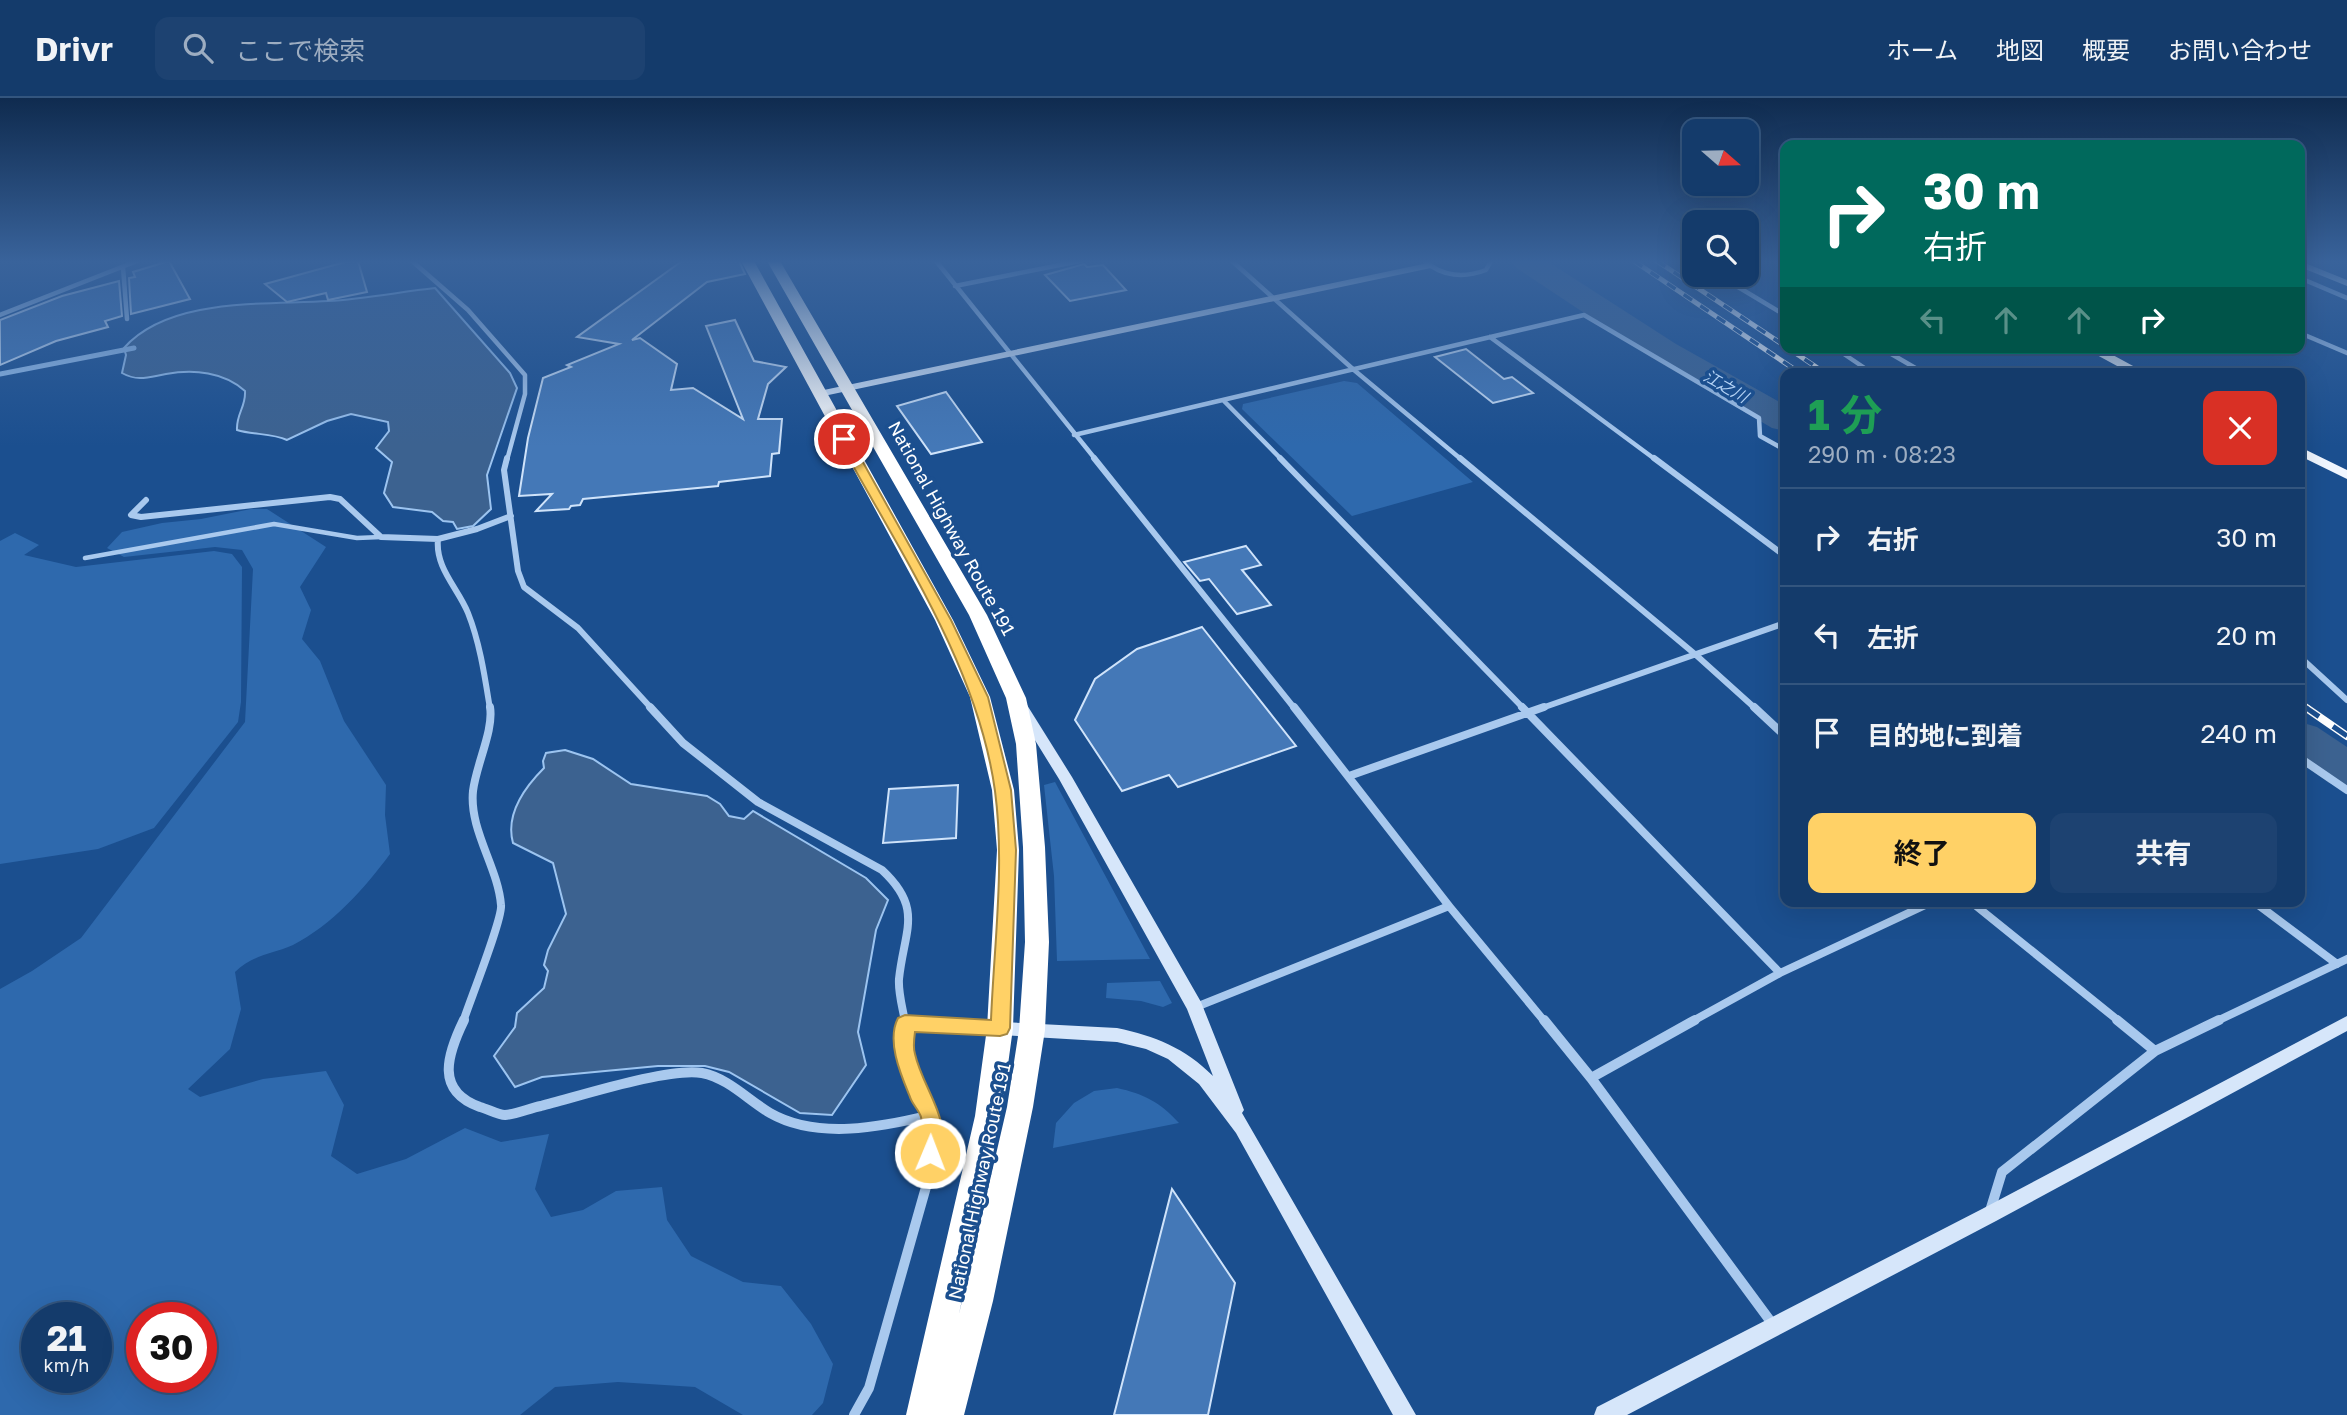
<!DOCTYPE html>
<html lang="ja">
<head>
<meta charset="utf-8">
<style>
	:root { --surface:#143b6b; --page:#1d4271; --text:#f1f3f6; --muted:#9dadc1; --line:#33557e; --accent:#ffd166 }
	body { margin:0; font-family:"Golos Text","Noto Sans JP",sans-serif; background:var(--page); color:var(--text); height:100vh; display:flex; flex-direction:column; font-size:26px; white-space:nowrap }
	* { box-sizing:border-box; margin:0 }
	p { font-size:23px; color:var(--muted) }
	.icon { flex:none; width:38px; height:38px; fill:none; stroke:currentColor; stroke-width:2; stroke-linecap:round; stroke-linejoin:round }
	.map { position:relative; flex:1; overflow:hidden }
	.sheet { position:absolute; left:1780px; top:270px; width:525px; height:539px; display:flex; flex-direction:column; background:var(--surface); border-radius:14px; box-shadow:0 7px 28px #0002,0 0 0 2px var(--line) }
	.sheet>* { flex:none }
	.top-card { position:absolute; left:1780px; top:42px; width:525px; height:214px; border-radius:14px; box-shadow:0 7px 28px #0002,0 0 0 2px var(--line); background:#00695c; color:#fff; overflow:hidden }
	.needle { width:46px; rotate:110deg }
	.buttons { position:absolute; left:1682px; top:21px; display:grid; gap:14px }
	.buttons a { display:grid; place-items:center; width:77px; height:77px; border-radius:14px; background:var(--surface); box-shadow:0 7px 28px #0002,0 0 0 2px var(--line); font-size:35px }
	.speed { position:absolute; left:21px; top:1204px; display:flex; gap:14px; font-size:35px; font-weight:700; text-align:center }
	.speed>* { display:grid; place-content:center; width:91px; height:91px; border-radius:50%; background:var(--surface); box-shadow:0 7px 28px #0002,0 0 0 2px var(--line); line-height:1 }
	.speed small { font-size:18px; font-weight:400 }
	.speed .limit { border:10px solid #d22; background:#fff; color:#111 }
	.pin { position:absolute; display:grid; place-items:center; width:60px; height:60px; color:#fff; margin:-30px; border:4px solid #fff; border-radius:50%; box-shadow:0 2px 7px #0007 }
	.me { position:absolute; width:77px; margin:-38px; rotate:1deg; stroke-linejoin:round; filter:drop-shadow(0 0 5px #0008) }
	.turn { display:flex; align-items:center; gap:24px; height:147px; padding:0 28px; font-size:32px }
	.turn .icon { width:91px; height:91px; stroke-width:2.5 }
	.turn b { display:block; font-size:49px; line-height:60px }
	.lanes { display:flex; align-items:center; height:66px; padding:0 28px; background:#0003; justify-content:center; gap:35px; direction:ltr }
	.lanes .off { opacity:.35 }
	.round { display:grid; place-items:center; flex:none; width:74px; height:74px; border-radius:14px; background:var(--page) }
	.summary { display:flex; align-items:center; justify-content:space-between; height:119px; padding:0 28px }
	h1 { font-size:42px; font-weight:700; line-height:52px; color:#1e9e55 }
	.button { display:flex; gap:14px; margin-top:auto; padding:14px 28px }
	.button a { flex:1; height:80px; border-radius:14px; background:var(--accent); color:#111; font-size:28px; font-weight:700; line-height:80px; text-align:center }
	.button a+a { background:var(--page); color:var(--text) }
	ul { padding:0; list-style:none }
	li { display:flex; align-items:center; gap:21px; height:98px; padding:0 28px; border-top:2px solid var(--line) }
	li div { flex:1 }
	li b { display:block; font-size:26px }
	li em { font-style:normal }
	header { display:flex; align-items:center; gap:42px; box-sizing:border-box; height:98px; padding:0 35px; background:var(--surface); border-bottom:2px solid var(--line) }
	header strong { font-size:33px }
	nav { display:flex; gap:38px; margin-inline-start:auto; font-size:24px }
	.search { width:490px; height:63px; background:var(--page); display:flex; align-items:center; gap:18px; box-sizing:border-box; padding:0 24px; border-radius:14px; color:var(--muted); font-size:26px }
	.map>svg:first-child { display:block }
</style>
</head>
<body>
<header>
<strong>Drivr</strong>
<div class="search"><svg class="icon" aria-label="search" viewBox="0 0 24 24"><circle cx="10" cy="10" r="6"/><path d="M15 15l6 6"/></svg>ここで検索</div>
<nav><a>ホーム</a><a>地図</a><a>概要</a><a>お問い合わせ</a></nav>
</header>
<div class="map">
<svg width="2347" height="1317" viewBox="0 0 2347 1317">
	<rect width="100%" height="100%" fill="#1b4f8f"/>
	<path fill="#2e69ad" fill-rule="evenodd" d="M1344,283L1357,285L1473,384L1352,418L1242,311L1243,306Z
		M251,411H267L326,449L300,489L311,512L302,541L320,563L344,623L386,687L385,717L390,756C365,790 332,827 293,847C270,857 254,856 235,874L241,911L230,951L188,991L200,999L263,981L326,973L344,1007L331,1058L357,1076L406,1061L465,1030L501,1044L549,1036L535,1091L551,1119L583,1112L616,1093L662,1089L667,1122L691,1158L743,1184L781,1188L811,1226L833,1266L823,1305L812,1317H743L695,1289L618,1284L555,1289L520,1317H0V891L32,873L81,840L245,624L253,471L242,452L215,449L124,459L107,450L122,434L162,425L201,421ZM37,1220H96V1279H37ZM142,1220H201V1279H142Z
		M15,435L39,447L24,457L76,469L214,453L232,456L242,469L241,604L238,624L154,730L98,751L0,766V443Z
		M1055,684L1150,861L1057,863L1054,778L1044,687Z
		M1160,883L1172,905L1163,909L1141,903L1106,900L1107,885Z
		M1117,990C1144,996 1160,1004 1179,1025L1053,1050L1056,1025L1074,1005L1094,993Z"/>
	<path fill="#3c6290" stroke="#9cc4f0" stroke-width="2" d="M435,190L510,275L517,290L487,377L491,411L473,428L457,431L453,424L443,423L432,414L393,409L384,395L392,364L376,350L389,333L388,324L351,316L327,323L287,342C272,335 253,337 237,332C236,316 246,309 245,293C224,274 194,271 166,276C149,279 138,284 122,275L126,257L124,250C169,199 266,207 328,203C364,201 399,194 435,190Z
		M565,652L593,661L631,686L707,698L720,706L729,718L744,721L753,713L866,780L888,802L876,832L858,934L866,967L832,1017L800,1015L729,974L705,968H658L542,979L515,989L494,958L515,929L517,915L544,890L548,873L544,867L548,852L566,816L553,765L513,745C505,716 524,690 544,670L543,663L546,655Z"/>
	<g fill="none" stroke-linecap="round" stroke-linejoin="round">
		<path stroke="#9cc4f0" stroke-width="5" d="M0,276L134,250"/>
		<path fill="#3c6290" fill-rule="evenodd" d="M1511,163H1547L1676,246L1785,307V333L1772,330L1652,260L1515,169Z
			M2300,624L2317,629L2347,649V690L2329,685L2300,664Z"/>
	</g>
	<path fill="#4478b7" stroke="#cfe3fa" stroke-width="2" d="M169,163L190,201L131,216L129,180L135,179L133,174Z
		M349,163H358L367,194L328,202L326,195L287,204L265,186Z
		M682,163H739L745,176L707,184L632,242L640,240L677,266L671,292L693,290L743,321L706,228L735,222L754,263L786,269L768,286L758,321H782L779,355L772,356L770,378L719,384L718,388L583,401L580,407L571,408L569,411L536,413L552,396L519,398L528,340L543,280L571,269L567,267L619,246L577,239Z
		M1084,166L1087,169L1103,167L1126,192L1070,203L1045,177Z
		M119,183L122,218L105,223L108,229L56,243L0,267V222L62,198Z
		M1466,251L1504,281L1512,279L1533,295L1493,305L1435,259Z
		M946,294L982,344L931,356L897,308Z
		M1246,448L1261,467L1242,472L1271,507L1237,516L1209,481L1200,483L1184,464Z
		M1202,529L1296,648L1178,689L1169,677L1122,693L1075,622L1095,581L1137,551Z
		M958,687L956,740L883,745L889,691Z
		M1172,1091L1235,1185L1208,1317H1114Z"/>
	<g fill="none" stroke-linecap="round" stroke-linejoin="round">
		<path stroke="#a9c9ee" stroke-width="4.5" d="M85,460L274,426L357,440L381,439"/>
		<path stroke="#a9c9ee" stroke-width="4.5" d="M412,163L468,212L525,277V296L507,362
			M936,163L1096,362
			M1232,163L1354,272L1462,362
			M1425,163C1442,179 1465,180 1486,172L1491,163
			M1780,163L1785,173
			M123,169L127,221
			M1718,177L1785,217
			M2300,180L2347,200
			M955,188L1080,163
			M0,217L137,163
			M2300,235L2347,255
			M1490,239L1656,362
			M1835,250L1872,275
			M1881,250L1924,275
			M1224,303L1282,362
			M1074,337L1584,217L1759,320L1760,338L1785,352"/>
		<path stroke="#a9c9ee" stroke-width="6" d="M507,360L504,372L518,473L524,489L578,530L652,611
			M1094,360L1295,611
			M1280,360L1524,611
			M1460,360L1696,557L1756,611
			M1654,360L1785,458
			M146,402L131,417L141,419L330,399L340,401L381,439L438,441L477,431L511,418
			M438,441C435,470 458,490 468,515C480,545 485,580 490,611
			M2300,559L2347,602
			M1539,611L1785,525"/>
		<path stroke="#a9c9ee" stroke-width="8" d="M650,609L683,645L758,704L882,772C924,811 904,832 899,881C898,895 903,911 905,924
			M1522,609L1780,875
			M1754,609L1785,638
			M2300,660L2347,692
			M1349,678L1544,609
			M1970,803L2120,924
			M2253,803L2337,866
			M1449,808L1545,924
			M1196,909L1449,808L1294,609
			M463,924C469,905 503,820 501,807C498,769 469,732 473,693C476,667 494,632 490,609
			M1691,924L1780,875L1934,803
			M2215,924L2347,861"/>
		<path stroke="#a9c9ee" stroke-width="10" d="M464,922C447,957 435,993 480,1009C488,1011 498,1017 505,1017C517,1016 530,1010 541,1008C577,999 669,969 702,975C728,980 748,1002 770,1015C817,1042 882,1029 931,1017
			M1544,922L1591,980L1774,1228
			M2117,922L2155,953
			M1591,980L1695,922
			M1990,1113L2002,1074L2155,953L2219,922
			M854,1317L869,1290L930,1075L931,1017L920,999L905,955L904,922"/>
		<path fill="#d6e6fa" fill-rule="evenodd" d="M2300,163L2347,182V188L2300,169Z
			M1428,165L1432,168L1431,170L819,299L814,296L819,293Z
			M1022,606L1027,607L1072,679L1201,904L1244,1012L1242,1015L1416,1317H1393L1236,1035L1199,986L1168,961L1146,951L1117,944L899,931L897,926L899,921L905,919L1117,930C1155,938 1185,950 1213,978L1187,911L1059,681L1015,610Z
			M2347,918V933L1996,1123L1627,1317H1594L1597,1309L1982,1111Z"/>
		<path fill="#f0f6ff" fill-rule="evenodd" d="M2084,250H2100L2146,275H2130Z
			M2300,349L2347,372V381L2300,358Z"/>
		<path fill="#fff" fill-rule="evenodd" d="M741,163H754L953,522L990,599L1014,692L1019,752L1013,930L1001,1018L959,1216L1007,1009L1019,932L1025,844L1023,749L1016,646L1006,600L969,517L767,163H780L987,517L1026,600L1036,646L1045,749L1049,844L1045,932L1033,1009L993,1203L964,1317H906L975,1018L987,930L997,752L992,692L970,599L935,522Z"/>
		<defs>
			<path id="rail-far2" d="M1634,163L1800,275
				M1657,163L1785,248
				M1788,250L1825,275"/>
			<path id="rail-far1" d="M2300,606L2308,611"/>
			<path id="rail" d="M2305,609L2347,638"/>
		</defs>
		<use href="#rail-far2" stroke="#fff" stroke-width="5"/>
		<use href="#rail-far1" stroke="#fff" stroke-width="7"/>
		<use href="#rail" stroke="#fff" stroke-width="8"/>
		<use href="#rail-far2" stroke="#1b4f8f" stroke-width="3.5" stroke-dasharray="10" stroke-linecap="butt"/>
		<use href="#rail-far1" stroke="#1b4f8f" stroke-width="4.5" stroke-dasharray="13" stroke-linecap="butt"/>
		<use href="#rail" stroke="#1b4f8f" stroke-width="5" stroke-dasharray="17" stroke-linecap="butt"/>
	</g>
	<linearGradient id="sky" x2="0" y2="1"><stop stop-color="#0f2b4f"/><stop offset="0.47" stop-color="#39639b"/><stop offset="1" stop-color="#39639b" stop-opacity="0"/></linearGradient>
	<rect width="2347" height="348" fill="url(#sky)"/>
	<path fill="#ffd166" stroke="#a68842" stroke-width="2" d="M844,338L850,341L951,522L988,599L1011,692L1016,752L1010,930L1007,936L1000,938L915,934C914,941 913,950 915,956C923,992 955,1024 938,1062L930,1065L923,1062C916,1048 924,1033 921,1019C919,1012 912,1006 910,999C901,977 886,943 898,920L905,917L991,922C994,847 1005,768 995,693C978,568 898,451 838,341Z"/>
	<g text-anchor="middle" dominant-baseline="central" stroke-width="7" stroke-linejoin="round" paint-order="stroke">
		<g font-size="16" font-style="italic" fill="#b5d3f5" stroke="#1b4f8f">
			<text transform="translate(1726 288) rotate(30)">江之川</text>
		</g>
		<g font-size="18" fill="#fff" stroke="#1b4f8f">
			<text transform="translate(952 430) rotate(61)">National Highway Route 191</text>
			<text transform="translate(979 1083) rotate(-78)">National Highway Route 191</text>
		</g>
	</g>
</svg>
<div class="buttons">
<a><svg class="needle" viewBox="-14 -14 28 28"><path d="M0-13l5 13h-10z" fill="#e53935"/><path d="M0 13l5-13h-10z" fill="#9dadc1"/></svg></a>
<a><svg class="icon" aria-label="search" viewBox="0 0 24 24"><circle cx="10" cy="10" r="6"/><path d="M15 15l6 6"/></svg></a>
</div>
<div class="speed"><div>21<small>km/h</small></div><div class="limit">30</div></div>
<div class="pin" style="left:844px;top:341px;background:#d93025"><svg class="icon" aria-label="arrive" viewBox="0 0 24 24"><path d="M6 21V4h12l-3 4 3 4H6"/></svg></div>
<svg class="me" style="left:930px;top:1055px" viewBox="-20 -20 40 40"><circle r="17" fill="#ffd166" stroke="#fff" stroke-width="3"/><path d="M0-11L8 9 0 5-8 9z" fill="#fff"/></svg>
<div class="top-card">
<div class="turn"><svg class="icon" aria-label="right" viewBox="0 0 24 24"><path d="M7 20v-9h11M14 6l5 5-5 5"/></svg><div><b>30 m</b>右折</div></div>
<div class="lanes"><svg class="icon off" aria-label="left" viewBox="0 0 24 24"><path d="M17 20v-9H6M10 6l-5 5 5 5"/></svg><svg class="icon off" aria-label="ahead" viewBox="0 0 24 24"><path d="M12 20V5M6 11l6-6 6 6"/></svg><svg class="icon off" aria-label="ahead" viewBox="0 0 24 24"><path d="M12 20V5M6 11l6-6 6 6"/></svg><svg class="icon" aria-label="right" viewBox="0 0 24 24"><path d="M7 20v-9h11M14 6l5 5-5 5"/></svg></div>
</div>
<section class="sheet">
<div class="summary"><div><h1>1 分</h1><p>290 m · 08:23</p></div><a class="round" style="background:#d93025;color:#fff"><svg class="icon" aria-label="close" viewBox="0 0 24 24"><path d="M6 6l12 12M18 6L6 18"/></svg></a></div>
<ul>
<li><svg class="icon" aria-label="right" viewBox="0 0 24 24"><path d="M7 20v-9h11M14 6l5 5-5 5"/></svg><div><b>右折</b></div><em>30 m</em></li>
<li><svg class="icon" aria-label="left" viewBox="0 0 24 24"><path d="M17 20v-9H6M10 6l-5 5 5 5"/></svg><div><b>左折</b></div><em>20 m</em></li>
<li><svg class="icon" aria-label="arrive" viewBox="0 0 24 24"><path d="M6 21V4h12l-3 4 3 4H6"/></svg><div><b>目的地に到着</b></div><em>240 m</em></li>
</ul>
<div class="button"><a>終了</a><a>共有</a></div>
</section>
</div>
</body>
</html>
